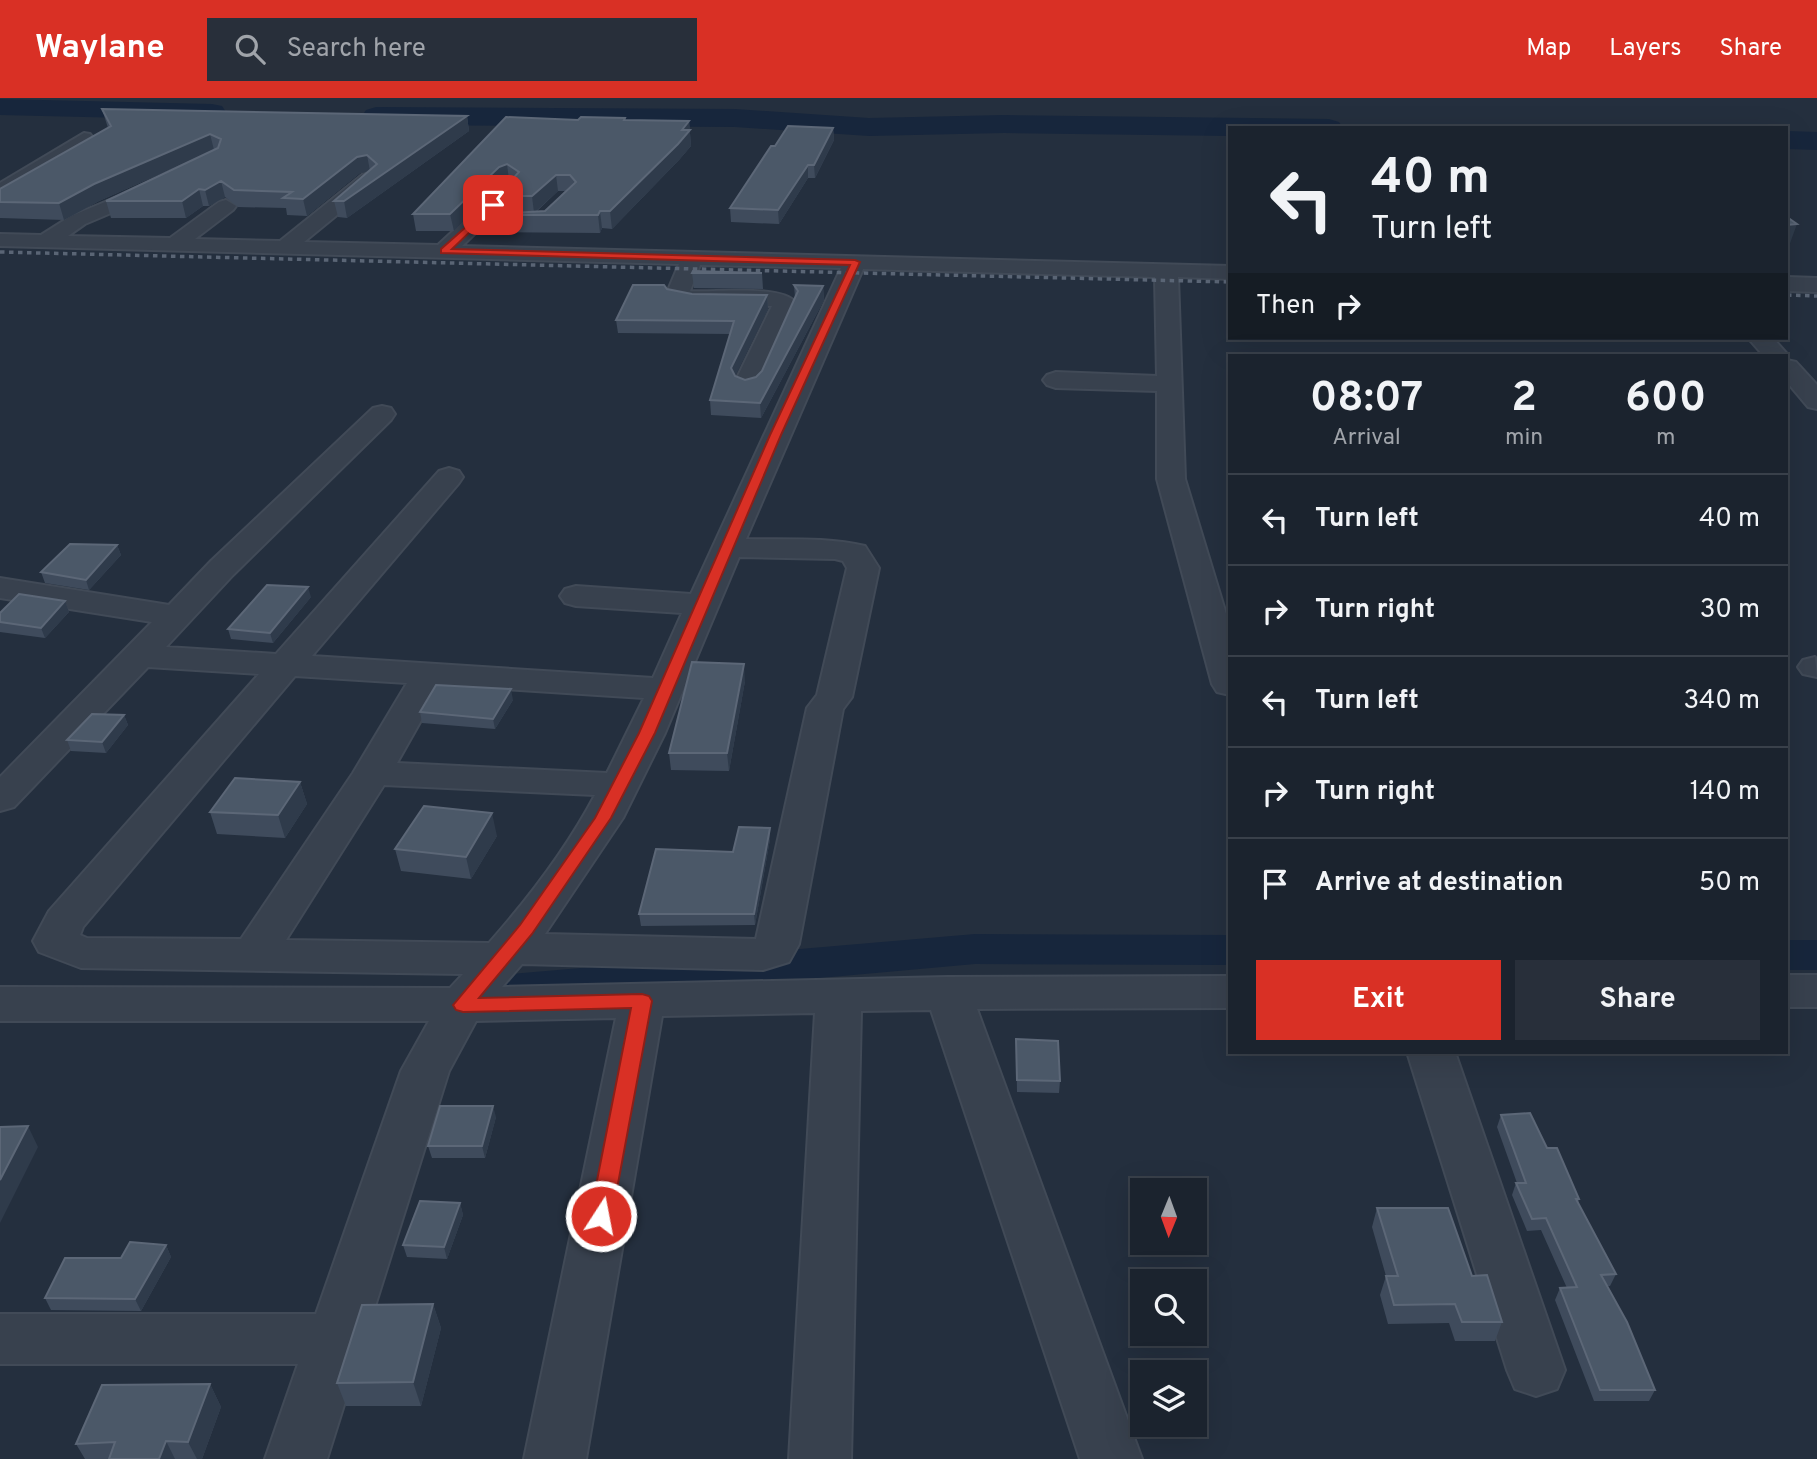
<!DOCTYPE html>
<html lang="en">
<head>
<meta charset="utf-8">
<style>
	:root { --surface:#1b232e; --page:#282f3a; --text:#f1f3f6; --muted:#a0a4aa; --line:#39404a; --accent:#d93025 }
	body { margin:0; font-family:Overpass,sans-serif; background:var(--page); color:var(--text); height:100vh; display:flex; flex-direction:column; font-size:26px; white-space:nowrap }
	* { box-sizing:border-box; margin:0 }
	p { font-size:23px; color:var(--muted) }
	.icon { flex:none; width:38px; height:38px; fill:none; stroke:currentColor; stroke-width:2; stroke-linecap:round; stroke-linejoin:round }
	.map { position:relative; flex:1; overflow:hidden }
	.side { position:absolute; left:1228px; top:256px; width:560px; height:700px; display:flex; flex-direction:column; background:var(--surface); border-radius:0px; box-shadow:0 7px 28px #0002,0 0 0 2px var(--line) }
	.side>* { flex:none }
	.top-card { position:absolute; left:1228px; top:28px; width:560px; height:214px; border-radius:0px; box-shadow:0 7px 28px #0002,0 0 0 2px var(--line); background:#1b232e; color:var(--text); overflow:hidden }
	.needle { width:46px; rotate:181deg }
	.tools { position:absolute; left:1130px; top:1080px; display:grid; gap:14px }
	.tools a { display:grid; place-items:center; width:77px; height:77px; border-radius:0px; background:var(--surface); box-shadow:0 7px 28px #0002,0 0 0 2px var(--line); font-size:35px }
	.pin { position:absolute; display:grid; place-items:center; width:60px; height:60px; color:#fff; margin:-30px; border-radius:14px; box-shadow:0 4px 10px #0006 }
	.me { position:absolute; width:77px; margin:-38px; rotate:11deg; stroke-linejoin:round; filter:drop-shadow(0 0 5px #0008) }
	.turn { display:flex; align-items:center; gap:24px; height:147px; padding:0 28px; font-size:32px }
	.turn .icon { width:91px; height:91px; stroke-width:2.5 }
	.turn b { display:block; font-size:49px; line-height:60px }
	.then { display:flex; align-items:center; height:66px; padding:0 28px; background:#0003; gap:14px; font-size:26px }
	.eta { display:flex; justify-content:space-evenly; align-items:center; height:119px; text-align:center }
	.eta b { font-size:42px; font-weight:700; line-height:49px }
	.action { display:flex; gap:14px; margin-top:auto; padding:14px 28px }
	.action a { flex:1; height:80px; border-radius:0px; background:var(--accent); color:#fff; font-size:28px; font-weight:700; line-height:80px; text-align:center }
	.action a+a { background:var(--page); color:var(--text) }
	ul { padding:0; list-style:none }
	li { display:flex; align-items:center; gap:21px; height:91px; padding:0 28px; border-top:2px solid var(--line) }
	li div { flex:1 }
	li b { display:block; font-size:26px }
	li em { font-style:normal }
	header { display:flex; align-items:center; gap:42px; box-sizing:border-box; height:98px; padding:0 35px; background:var(--accent); color:#fff }
	header strong { font-size:33px }
	nav { display:flex; gap:38px; margin-inline-start:auto; font-size:24px }
	.search { width:490px; height:63px; background:var(--page); display:flex; align-items:center; gap:18px; box-sizing:border-box; padding:0 24px; border-radius:0px; color:var(--muted); font-size:26px }
	.map>svg:first-child { display:block }
</style>
</head>
<body>
<header>
<strong>Waylane</strong>
<div class="search"><svg class="icon" aria-label="search" viewBox="0 0 24 24"><circle cx="10" cy="10" r="6"/><path d="M15 15l6 6"/></svg>Search here</div>
<nav><a>Map</a><a>Layers</a><a>Share</a></nav>
</header>
<div class="map">
<svg width="1817" height="1361" viewBox="0 0 1817 1361">
	<rect width="100%" height="100%" fill="#242f3e"/>
	<g fill="none" stroke-linecap="round" stroke-linejoin="round">
		<path fill="#17263c" fill-rule="evenodd" d="M975,836L1230,837V867L975,866L499,909L483,904L476,893L483,882L499,877Z
			M1787,842H1817V872H1787Z"/>
		<path fill="#17263c" fill-rule="evenodd" d="M0,1L212,6L222,8L226,14L222,20L212,22L0,17Z
			M376,9L735,11L869,20L1004,17L1329,21L1339,24L1343,30H1230V38L1004,35L869,38L735,29L376,27L366,24L362,18L366,12Z
			M1787,33L1817,34V52L1787,51Z"/>
		<defs>
			<path id="minor" d="M84,35L90,36L93,40L90,44L0,99V85Z
				M369,75L378,81L376,85L304,144L438,147L503,87L510,85L519,91L517,95L462,148L1230,168V181L1178,179L1185,381L1230,529V597L1217,594L1212,586L1157,381V293L1056,290L1047,287L1043,282L1047,277L1056,274L1157,278L1155,179L863,171L746,441C786,442 827,439 865,448L879,470L852,599L843,611L799,846L789,864L763,872L522,866L502,889L947,879L1230,878V910L977,911L1142,1361H1080L931,912L861,913L851,1361H789L815,915L662,918L586,1361H524L616,920L476,923L449,973L327,1361H265L298,1266H0V1216H316L401,973L429,923H0V889L450,890L463,876L81,870L39,854L33,843L49,813L259,576L148,569L14,709L0,713V679L152,524L0,500V480L169,507L211,463L373,310L382,308L391,310L395,316L391,322L233,477L166,549L276,556L439,373L449,370L459,373L463,379L459,385L312,558L653,580L682,515L576,508L565,505L560,498L565,491L576,488L691,496L841,170L700,167L690,193C713,195 783,186 796,205L760,286L756,291L747,294L738,291L734,286L772,208L693,207L669,202L666,197L679,166L0,148V136L41,137L71,118L156,83L165,89L163,93L85,126L68,138L170,140L219,104L226,102L236,108L233,112L195,141L280,143L362,77ZM739,459L835,461L843,463L847,470L817,597L807,610L756,841L545,836L623,720L665,635ZM295,578L407,585L353,675L241,841L87,840L80,837L83,829ZM441,587L644,600L607,675L397,665ZM384,687L595,697C567,750 528,801 489,845L286,842Z
				M1787,179L1817,180V194L1787,193Z
				M1748,240H1773L1788,257L1787,259L1763,257Z
				M1787,262L1796,264L1817,287V311L1808,309L1787,284Z
				M1815,559L1817,579L1803,576L1798,569L1803,562Z
				M1787,877H1817V909H1787Z
				M1407,954H1455L1565,1272L1557,1291L1536,1298L1515,1291L1507,1272Z"/>
		</defs>
		<use href="#minor" stroke="#414a57" stroke-width="4"/>
		<use href="#minor" fill="#38414e" fill-rule="evenodd"/>
		<path stroke="#5a6575" stroke-width="3.5" stroke-dasharray="4.5 4.5" stroke-linecap="butt" d="M0,154L1230,184
			M1787,197L1817,198"/>
	</g>
	<path fill="#3f4b5c" fill-rule="evenodd" d="M102,11L467,18L469,33L347,120L338,119L334,103L369,73L360,75L307,118L287,117L286,110L238,109L225,99L209,108H203L186,120H111L106,103L214,52L99,103L64,122L0,120V91L108,30Z
		M578,22H625L689,23L691,48L679,62L612,131L602,130L600,135L480,134L477,117L499,115L497,98L511,83L509,82L501,85L454,133H416L413,116ZM558,93H565L545,113L536,114Z
		M833,30L834,42L815,80H808L779,126L731,124L730,110L775,48Z
		M692,175H762L763,191L694,190Z
		M794,187L823,188L824,202L761,320L711,317L710,302L730,236L618,235L616,222L667,191L692,196L767,197L768,211L735,278L745,282L756,279L762,273L795,200Z
		M117,447L121,457L89,492L45,485L41,474Z
		M311,499L273,545L231,541L228,531Z
		M65,503L69,514L45,540L0,534V515Z
		M745,583L729,673L671,672L669,655Z
		M513,602L495,631L422,625L420,614Z
		M124,617L128,627L106,655L71,653L67,642Z
		M300,684L307,706L285,740L217,736L210,714Z
		M497,738L471,781L401,773L395,751Z
		M770,741L755,827L641,828L639,816L733,754Z
		M1016,941L1060,983L1059,995L1017,994Z
		M1501,1017L1547,1050L1579,1101L1578,1105L1616,1176L1610,1188H1607L1655,1292L1649,1303H1594L1555,1202L1560,1190H1567L1541,1132L1527,1133L1512,1097L1516,1085H1517L1497,1029Z
		M496,1019L485,1060H432L428,1048Z
		M460,1105L463,1117L447,1161L407,1159L403,1147Z
		M1377,1110L1472,1178L1502,1224L1495,1243H1455L1449,1225L1388,1226L1380,1197L1386,1178L1372,1129Z
		M166,1147L171,1159L141,1213L51,1212L45,1200L121,1160Z
		M433,1206L441,1230L421,1308H346L337,1285Z
		M210,1286L221,1309L202,1361H85L76,1346Z"/>
	<path fill="#2f3b4b" d="M467,18L469,33L347,120L344,103Z
		M689,23L691,48L679,62L612,131L610,113Z
		M833,30L834,42L815,80L814,67Z
		M210,36L214,52L99,103L64,122L59,105L94,86Z
		M367,57L370,73L360,75L307,118L303,101L357,59Z
		M507,66L509,82L501,85L454,133L450,116L499,69Z
		M808,67V80L779,126L778,112Z
		M556,77L558,93L534,115L532,98Z
		M221,83L225,99L209,108L205,92Z
		M199,91L203,108L186,120L182,103Z
		M600,113L602,130L600,135L598,117Z
		M1797,126L1789,148H1787V127Z
		M823,188L824,202L761,320L760,305Z
		M767,197L768,211L732,285L731,270Z
		M117,447L121,457L89,492L86,482Z
		M308,489L311,499L273,545L270,535Z
		M65,503L69,514L45,540L41,530Z
		M744,566L745,583L729,673L727,655Z
		M511,591L513,602L495,631L493,621Z
		M124,617L128,627L106,655L102,644Z
		M300,684L307,706L285,740L278,717Z
		M492,715L497,738L471,781L466,759Z
		M770,730V741L755,827L754,816Z
		M493,1008L496,1019L485,1060L482,1048Z
		M28,1028L38,1049L0,1125V1082Z
		M460,1105L463,1117L447,1161L444,1149Z
		M166,1147L171,1159L141,1213L135,1201Z
		M433,1206L441,1230L421,1308L413,1284Z
		M210,1286L221,1309L202,1361H197L188,1344Z
		M166,1343L175,1361H159Z"/>
	<path fill="#4b5868" stroke="#5c6777" stroke-width="2" d="M102,11L467,18L344,103H334L377,66L367,57L357,59L303,101L283,100L292,94L234,92L221,83L205,92L199,91L182,103H106L218,50L221,41L210,36L94,86L59,105L0,104V91L111,28Z
		M506,19L578,22L581,19L625,20L624,22L689,23L682,32H690L678,46L610,113H600L598,117H477L545,113L576,84L570,77H556L532,98H497L519,74L507,66L499,69L450,116H413Z
		M788,28L833,30L814,67H808L778,112L730,110L771,48H775Z
		M1787,119L1797,126L1787,127Z
		M693,173L762,175H692Z
		M633,187H664L667,191L692,196L767,197L731,270L735,278L745,282L756,279L762,273L798,193L794,187L823,188L760,305L710,302L734,223L616,222Z
		M70,446L117,447L86,482L41,474Z
		M267,487L308,489L270,535L228,531Z
		M19,496L65,503L41,530L0,524V515Z
		M692,564L744,566L727,655H669Z
		M436,587L511,591L493,621L420,614Z
		M92,616L124,617L102,644L67,642Z
		M235,680L300,684L278,717L210,714Z
		M424,708L492,715L466,759L395,751Z
		M739,729L770,730L754,816H639L656,751L733,754Z
		M1016,941L1058,943L1060,983L1017,982Z
		M440,1008H493L482,1048H428Z
		M1530,1015L1547,1050H1557L1579,1101H1576L1616,1176L1601,1177L1627,1224L1655,1292H1600L1560,1190L1577,1189L1546,1120L1532,1121L1516,1085H1526L1501,1017Z
		M28,1028L0,1082V1029Z
		M420,1103L460,1105L444,1149L403,1147Z
		M1377,1110H1448L1472,1178L1487,1177L1502,1224H1462L1455,1206L1394,1207L1386,1178H1398Z
		M130,1144L166,1147L135,1201L45,1200L65,1160H121Z
		M433,1206L413,1284L337,1285L362,1207Z
		M210,1286L188,1344L166,1343L159,1361H109L115,1344L76,1346L102,1287Z"/>
	<path fill="#d93025" stroke="#8d1f18" stroke-width="2" d="M493,105L496,109L452,151L855,162L860,164L781,337L655,635L611,720L532,836L479,900L642,896L649,898L652,903L612,1118L609,1125L601,1128L593,1125L590,1118L631,910L463,914L456,912L453,907L520,827L595,720L639,635L770,337L850,167L441,155V151Z"/>
</svg>
<div class="tools">
<a><svg class="needle" viewBox="-14 -14 28 28"><path d="M0-13l5 13h-10z" fill="#e53935"/><path d="M0 13l5-13h-10z" fill="#a0a4aa"/></svg></a>
<a><svg class="icon" aria-label="search" viewBox="0 0 24 24"><circle cx="10" cy="10" r="6"/><path d="M15 15l6 6"/></svg></a>
<a><svg class="icon" aria-label="layers" viewBox="0 0 24 24"><path d="M12 4l9 5-9 5-9-5zM3 14l9 5 9-5"/></svg></a>
</div>
<div class="pin" style="left:493px;top:107px;background:#d93025"><svg class="icon" aria-label="arrive" viewBox="0 0 24 24"><path d="M6 21V4h12l-3 4 3 4H6"/></svg></div>
<svg class="me" style="left:601px;top:1118px" viewBox="-20 -20 40 40"><circle r="17" fill="#d93025" stroke="#fff" stroke-width="3"/><path d="M0-11L8 9 0 5-8 9z" fill="#fff"/></svg>
<div class="top-card">
<div class="turn"><svg class="icon" aria-label="left" viewBox="0 0 24 24"><path d="M17 20v-9H6M10 6l-5 5 5 5"/></svg><div><b>40 m</b>Turn left</div></div>
<div class="then">Then<svg class="icon" aria-label="right" viewBox="0 0 24 24"><path d="M7 20v-9h11M14 6l5 5-5 5"/></svg></div>
</div>
<section class="side">
<div class="eta">
<div><b>08:07</b><p>Arrival</p></div>
<div><b>2</b><p>min</p></div>
<div><b>600</b><p>m</p></div>
</div>
<ul>
<li><svg class="icon" aria-label="left" viewBox="0 0 24 24"><path d="M17 20v-9H6M10 6l-5 5 5 5"/></svg><div><b>Turn left</b></div><em>40 m</em></li>
<li><svg class="icon" aria-label="right" viewBox="0 0 24 24"><path d="M7 20v-9h11M14 6l5 5-5 5"/></svg><div><b>Turn right</b></div><em>30 m</em></li>
<li><svg class="icon" aria-label="left" viewBox="0 0 24 24"><path d="M17 20v-9H6M10 6l-5 5 5 5"/></svg><div><b>Turn left</b></div><em>340 m</em></li>
<li><svg class="icon" aria-label="right" viewBox="0 0 24 24"><path d="M7 20v-9h11M14 6l5 5-5 5"/></svg><div><b>Turn right</b></div><em>140 m</em></li>
<li><svg class="icon" aria-label="arrive" viewBox="0 0 24 24"><path d="M6 21V4h12l-3 4 3 4H6"/></svg><div><b>Arrive at destination</b></div><em>50 m</em></li>
</ul>
<div class="action"><a>Exit</a><a>Share</a></div>
</section>
</div>
</body>
</html>
